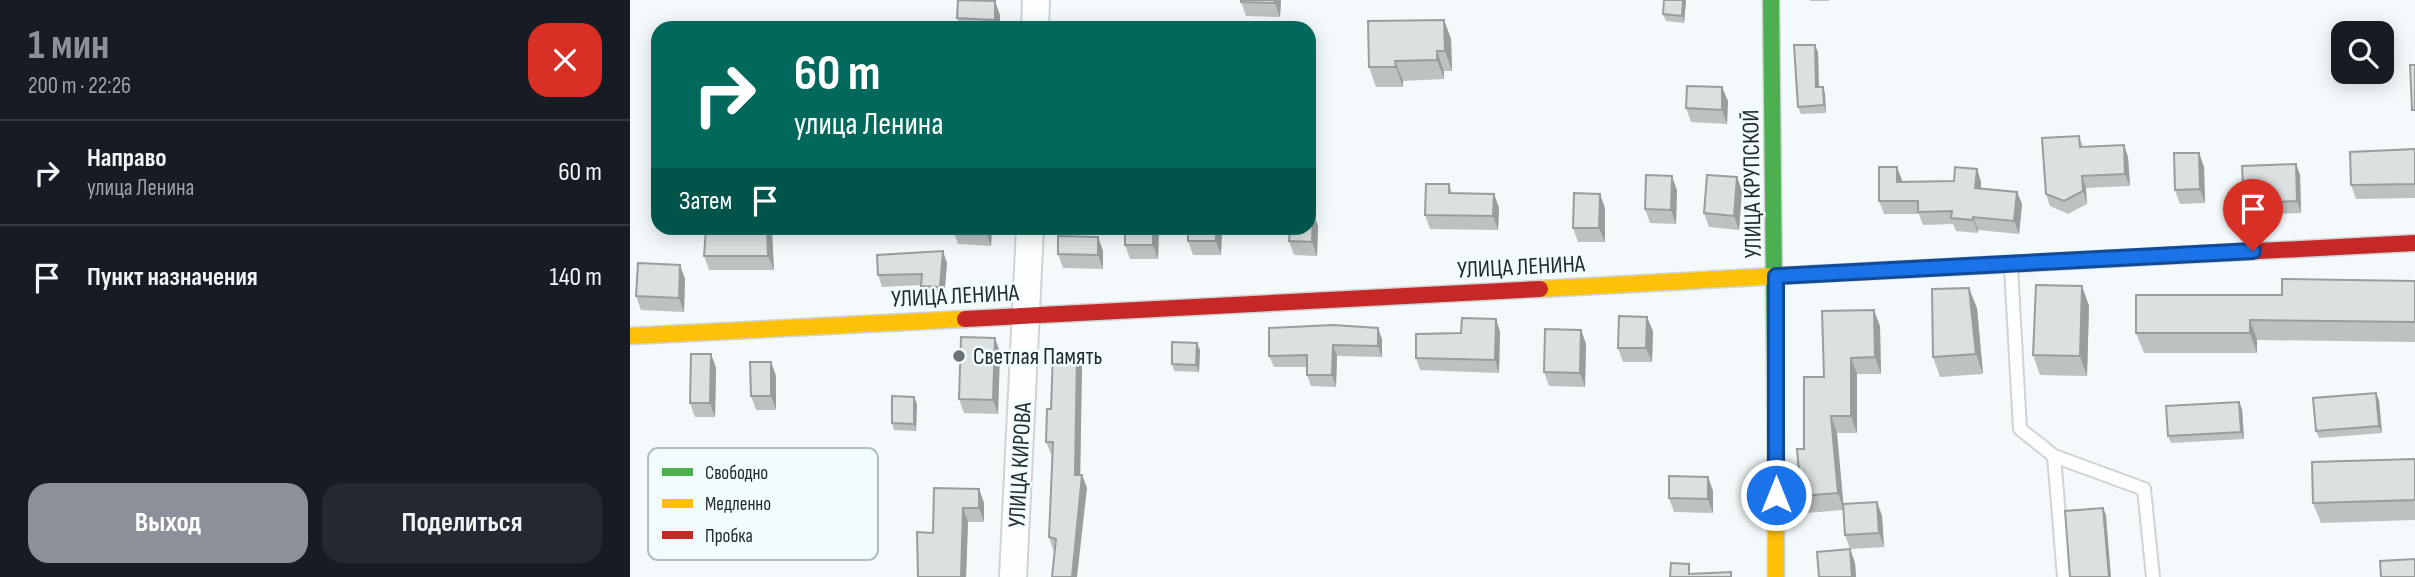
<!DOCTYPE html>
<html lang="ru">
<head>
<meta charset="utf-8">
<style>
	:root { --surface:#171b24; --page:#242831; --text:#f1f3f6; --muted:#9ea1a6; --line:#363941; --accent:#8c9099 }
	body { margin:0; font-family:"Sofia Sans Condensed",sans-serif; background:var(--page); color:var(--text); height:100vh; display:flex; flex-direction:column; font-size:26px; white-space:nowrap }
	* { box-sizing:border-box; margin:0 }
	p { font-size:23px; color:var(--muted) }
	.icon { flex:none; width:38px; height:38px; fill:none; stroke:currentColor; stroke-width:2; stroke-linecap:round; stroke-linejoin:round }
	.map { position:relative; flex:1; overflow:hidden }
	.drawer { display:flex; flex-direction:column; background:var(--surface); width:630px }
	.drawer>* { flex:none }
	.banner { position:absolute; left:21px; top:21px; width:665px; height:214px; border-radius:21px; box-shadow:0 4px 18px #0003; background:#00695c; color:#fff; overflow:hidden }
	.tools { position:absolute; left:1701px; top:21px; display:grid; gap:14px }
	.tools a { display:grid; place-items:center; width:63px; height:63px; border-radius:14px; background:var(--surface); box-shadow:0 4px 18px #0003; font-size:35px }
	.pin { position:absolute; display:grid; place-items:center; width:60px; height:60px; color:#fff; margin:-72px -30px; border-radius:50% 50% 50% 0; rotate:-45deg; box-shadow:0 0 7px #0007 }
	.pin .icon { rotate:45deg }
	.me { position:absolute; width:77px; margin:-38px; rotate:0deg; stroke-linejoin:round; filter:drop-shadow(0 0 5px #0008) }
	.turn { display:flex; align-items:center; gap:24px; height:147px; padding:0 28px; font-size:32px }
	.turn .icon { width:91px; height:91px; stroke-width:2.5 }
	.turn b { display:block; font-size:49px; line-height:60px }
	.then { display:flex; align-items:center; height:66px; padding:0 28px; background:#0003; gap:14px; font-size:26px }
	.round { display:grid; place-items:center; flex:none; width:74px; height:74px; border-radius:21px; background:var(--page) }
	.overview { display:flex; align-items:center; justify-content:space-between; height:119px; padding:0 28px }
	h1 { font-size:42px; font-weight:700; line-height:52px; color:var(--accent) }
	.button { display:flex; gap:14px; margin-top:auto; padding:14px 28px }
	.button a { flex:1; height:80px; border-radius:21px; background:var(--accent); color:#fff; font-size:28px; font-weight:700; line-height:80px; text-align:center }
	.button a+a { background:var(--page); color:var(--text) }
	ul { padding:0; list-style:none }
	li { display:flex; align-items:center; gap:21px; height:105px; padding:0 28px; border-top:2px solid var(--line) }
	li div { flex:1 }
	li b { display:block; font-size:26px }
	li em { font-style:normal }
	main { display:flex; flex:1; min-height:0 }
	.map>svg:first-child { display:block }
</style>
</head>
<body>
<main>
<section class="drawer">
<div class="overview"><div><h1>1 мин</h1><p>200 m · 22:26</p></div><a class="round" style="background:#d93025;color:#fff"><svg class="icon" aria-label="close" viewBox="0 0 24 24"><path d="M6 6l12 12M18 6L6 18"/></svg></a></div>
<ul>
<li><svg class="icon" aria-label="right" viewBox="0 0 24 24"><path d="M7 20v-9h11M14 6l5 5-5 5"/></svg><div><b>Направо</b><p>улица Ленина</p></div><em>60 m</em></li>
<li><svg class="icon" aria-label="arrive" viewBox="0 0 24 24"><path d="M6 21V4h12l-3 4 3 4H6"/></svg><div><b>Пункт назначения</b></div><em>140 m</em></li>
</ul>
<div class="button"><a>Выход</a><a>Поделиться</a></div>
</section>
<div class="map">
<svg width="1785" height="577" viewBox="0 0 1785 577">
	<rect width="100%" height="100%" fill="#f4fafb"/>
	<g fill="none" stroke-linecap="round" stroke-linejoin="round">
		<defs>
			<path id="lane" d="M1381,267L1390,429L1424,456L1514,489L1523,577
				M1424,456L1434,577"/>
			<path id="street" d="M405,28L406,0
				M383,577L400,228"/>
			<path id="fast" d="M1141,0L1146,475"/>
			<path id="slow" d="M910,289L1184,274
				M0,336L335,319
				M1146,475V577"/>
			<path id="jam" d="M1184,274L1785,243
				M335,319L910,289"/>
		</defs>
		<use href="#lane" stroke="#cfd3d4" stroke-width="16"/>
		<use href="#street" stroke="#cfd3d4" stroke-width="30"/>
		<use href="#fast" stroke="#cfd3d4" stroke-width="19"/>
		<use href="#slow" stroke="#cfd3d4" stroke-width="19"/>
		<use href="#jam" stroke="#cfd3d4" stroke-width="19"/>
		<use href="#lane" stroke="#fdfefe" stroke-width="12"/>
		<use href="#street" stroke="#fdfefe" stroke-width="26"/>
		<use href="#fast" stroke="#4caf50" stroke-width="16"/>
		<use href="#slow" stroke="#ffc107" stroke-width="16"/>
		<use href="#jam" stroke="#c62828" stroke-width="16"/>
	</g>
	<path fill="#bcc1c2" d="M651,0L650,17L616,16L611,2Z
		M1056,0L1054,23L1036,21L1033,14Z
		M1180,0H1199V1H1180Z
		M370,15V28H331L327,18Z
		M814,20L821,39L822,71H814V79L773,81V87H746L739,67Z
		M1188,52L1189,87H1193L1195,94L1196,113L1171,114L1168,107Z
		M1092,87L1098,101L1097,124L1061,122L1056,108Z
		M1449,136L1453,147L1494,145L1498,157L1500,186L1456,188L1457,204L1438,214L1420,206L1416,194Z
		M1785,149V198L1726,199L1721,185Z
		M1569,153L1574,167L1575,203L1550,204L1545,190Z
		M1666,164L1670,175L1671,213L1618,215L1614,204Z
		M1267,167L1272,182L1324,181L1347,169L1351,182V188L1387,192L1392,204L1389,234L1348,230V233L1326,231L1323,224L1293,225L1289,214H1254L1249,201Z
		M1107,177L1112,191L1109,230L1079,227L1074,213Z
		M819,184L822,193L864,194L869,208L868,230L800,229L795,215Z
		M1047,190L1046,224L1020,223L1015,209Z
		M975,208V242H948L943,228Z
		M683,212L688,226L687,256L664,255L659,241Z
		M362,228L361,246L328,244L323,230Z
		M529,228L528,259H500L495,245Z
		M558,228H592L591,255H563L558,241Z
		M142,231L144,270H79L74,256Z
		M468,237L473,251V269L433,268L428,254Z
		M317,263L314,299L295,298L291,285L252,287L248,275Z
		M50,265L55,279L54,312L11,310L6,296Z
		M1785,281V342L1627,340V353H1514L1506,333L1652,295Z
		M1452,286L1459,306L1457,376L1410,375L1403,355Z
		M1347,308L1353,374L1310,377L1303,357Z
		M866,319L870,332L869,373L790,370L786,358L831,333Z
		M1250,326L1251,374H1227V433H1207L1213,504L1247,502L1252,516L1254,547L1220,549L1225,563L1226,577H1189L1220,549L1215,535L1213,510L1177,513L1171,496L1174,449L1194,377Z
		M639,328L752,339V357L707,356L706,387L681,386L677,375V367H644L639,356Z
		M951,330L956,344L955,387L919,386L914,372Z
		M1023,331L1022,362H993L988,348Z
		M570,350L569,372L544,371L542,364Z
		M370,352L368,414L334,413L329,399Z
		M447,353L452,365L450,475H452L457,488L425,550H423L419,537L423,454H421L416,442L421,409Z
		M81,354L86,368L85,417H65L60,403Z
		M141,362L146,376V410H126L121,396Z
		M1749,400L1752,433L1689,438L1686,431Z
		M287,404L286,431L264,430L262,423Z
		M1612,409L1614,439L1541,443L1538,436Z
		M1785,459V520L1691,523L1683,503Z
		M1078,477L1083,491V513L1044,512L1039,498Z
		M349,489L354,503V522H338L336,577H288L303,533Z"/>
	<path fill="#999d9e" d="M645,0H651L650,17L645,3Z
		M1053,0H1056L1054,23L1052,16Z
		M365,1L370,15V28H368L365,20Z
		M814,20L821,39L822,71L815,51Z
		M1185,45L1188,52L1189,94L1186,87Z
		M807,51L814,71V79L807,60Z
		M765,61L773,81V87L766,67Z
		M1092,87L1098,101L1097,124L1092,110Z
		M1193,87L1195,94L1196,113L1194,105Z
		M1494,145L1498,157L1500,186L1495,174Z
		M1569,153L1574,167L1575,203L1570,189Z
		M1666,164L1670,175L1671,213L1667,201Z
		M1267,167L1272,180V195L1267,182Z
		M1347,169L1351,182L1350,201L1345,188Z
		M1042,176L1047,190L1046,224L1041,210Z
		M1452,176L1456,188L1457,204L1453,191Z
		M1107,177L1112,191L1109,230L1104,216Z
		M1387,192L1392,204L1389,234L1384,221Z
		M864,194L869,208L868,230L863,216Z
		M970,194L975,208V242L969,228Z
		M683,212L688,226L687,256L682,242Z
		M1343,217L1348,230V233L1343,220Z
		M137,228H140L142,231L144,270L138,256Z
		M356,228H362L361,246L356,232Z
		M523,228H529L528,259L523,245Z
		M586,228H592L591,255L586,241Z
		M468,237L473,251V269L468,255Z
		M313,251L317,263L314,299L310,287Z
		M50,265L55,279L54,312L49,298Z
		M1452,286L1459,306L1457,376L1450,356Z
		M1339,288L1347,308L1353,374L1346,354Z
		M1244,310L1250,326L1251,374L1245,357Z
		M1017,317L1023,331L1022,362L1016,348Z
		M866,319L870,332L869,373L865,360Z
		M1620,320L1627,340V353L1620,333Z
		M748,328L752,339V357L748,346Z
		M951,330L956,344L955,387L950,373Z
		M365,338L370,352L368,414L363,400Z
		M567,343L570,350L569,372L566,365Z
		M703,345L707,356L706,387L702,375Z
		M447,353L452,365L450,487L445,475Z
		M81,354L86,368L85,417L80,403Z
		M1221,358L1227,374V433L1221,416Z
		M141,362L146,376V410L141,396Z
		M1746,393L1749,400L1752,433L1749,426Z
		M284,397L287,404L286,431L284,424Z
		M1609,402L1612,409L1614,439L1611,432Z
		M1201,416L1207,433L1214,510L1208,493Z
		M452,475L457,488L447,577H442Z
		M1078,477L1083,491V513L1078,499Z
		M349,489L354,503V522L349,508Z
		M1247,502L1252,516L1254,547L1249,533Z
		M333,508L338,522L336,577H331Z
		M1473,508L1476,515L1481,577H1479Z
		M1220,549L1225,563L1226,577H1222Z"/>
	<path fill="#dbe0e1" stroke="#999d9e" stroke-width="2" d="M328,0L365,1V20L327,18Z
		M611,0H645V3L611,2Z
		M1034,0H1053L1052,16L1033,14Z
		M814,20L815,51H807V60L765,61L766,67H739L738,21Z
		M1164,45H1185L1186,87H1193L1194,105L1168,107Z
		M1780,65H1785V110H1782Z
		M1057,86L1092,87V110L1056,108Z
		M1449,136L1450,147L1494,145L1495,174L1452,176L1453,191L1434,201L1416,194L1412,138Z
		M1785,149V184L1721,185L1720,152Z
		M1544,153H1569L1570,189L1545,190Z
		M1666,164L1667,201L1614,204L1612,166Z
		M1249,167H1267V182L1324,181L1325,167L1347,169L1345,188L1387,192L1384,221L1343,217V220L1321,218L1322,211L1288,212V201H1249Z
		M1016,175L1042,176L1041,210L1015,209Z
		M1077,175L1107,177L1104,216L1074,213Z
		M796,184H819V193L864,194L863,216L795,215Z
		M944,193L970,194L969,228H943Z
		M679,212H683L682,242L659,241L660,228H679Z
		M76,228H137L138,256H74Z
		M323,228H356V232L323,230Z
		M495,228H523V245H495Z
		M558,228H586V241H558Z
		M428,236L468,237V255L428,254Z
		M313,251L310,287L291,286L292,274L248,275L247,255Z
		M8,263L50,265L49,298L6,296Z
		M1652,279L1785,281V322L1620,320V333H1506V295H1652Z
		M1406,285L1452,286L1450,356L1403,355Z
		M1339,288L1346,354L1303,357L1302,289Z
		M1244,310L1245,357L1221,358V416H1201L1208,493L1171,496L1167,449H1174V377H1194L1192,311Z
		M989,316L1017,317L1016,348H988Z
		M832,318L866,319L865,360L786,358V334L831,333Z
		M703,325L748,328V346L703,345L702,375H677V355L639,356V328Z
		M915,329L951,330L950,373L914,372Z
		M331,337L365,338L363,400L329,399Z
		M542,342L567,343L566,365L542,364Z
		M423,352L447,353L445,475H452L442,577H422L426,539L419,537L423,442H416L417,409H421Z
		M61,354H81L80,403H60Z
		M120,362H141V396H121Z
		M1746,393L1749,426L1686,431L1683,398Z
		M262,396L284,397V424L262,423Z
		M1609,402L1611,432L1538,436L1536,406Z
		M1785,459V500L1683,503L1682,462Z
		M1039,476L1078,477V499L1039,498Z
		M304,488L349,489V508H333L331,577H333H288L287,532L303,533Z
		M1247,502L1249,533L1215,535L1213,504Z
		M1473,508L1479,577H1440L1435,511Z
		M1220,549L1222,577H1189L1187,552Z
		M1785,559V577H1751L1750,561Z
		M1041,563L1059,564V574L1101,572V577H1040Z"/>
	<g fill="none" stroke-linecap="round" stroke-linejoin="round">
		<defs>
			<path id="route" d="M1146,495V276L1623,251"/>
		</defs>
		<use href="#route" stroke="#114b97" stroke-width="18"/>
		<use href="#route" stroke="#1a73e8" stroke-width="12"/>
	</g>
	<circle fill="#6d7373" stroke="#f1fcfe" stroke-width="2.5" cx="329" cy="356" r="7"/>
	<g text-anchor="middle" dominant-baseline="central" stroke-width="5" stroke-linejoin="round" paint-order="stroke">
		<g font-size="24" fill="#252a2a" stroke="#f1fcfe">
			<text transform="translate(1122 184) rotate(-91)">УЛИЦА КРУПСКОЙ</text>
			<text transform="translate(891 267) rotate(-3)">УЛИЦА ЛЕНИНА</text>
			<text transform="translate(325 296) rotate(-3)">УЛИЦА ЛЕНИНА</text>
			<text transform="translate(390 465) rotate(-87)">УЛИЦА КИРОВА</text>
		</g>
		<g font-size="24" fill="#252a2a" stroke="#f1fcfe" text-anchor="start">
			<text x="343" y="356">Светлая Память</text>
		</g>
	</g>
	<rect x="18" y="448" width="230" height="112" rx="10" fill="#f1fcfe" stroke="#b4bdbe" stroke-width="2"/>
	<rect x="32" y="468" width="31" height="8" fill="#4caf50"/>
	<rect x="32" y="499" width="31" height="9" fill="#ffc107"/>
	<rect x="32" y="531" width="31" height="8" fill="#c62828"/>
	<g font-size="19" fill="#252a2a">
		<text x="75" y="479">Свободно</text>
		<text x="75" y="510">Медленно</text>
		<text x="75" y="542">Пробка</text>
	</g>
</svg>
<div class="tools">
<a><svg class="icon" aria-label="search" viewBox="0 0 24 24"><circle cx="10" cy="10" r="6"/><path d="M15 15l6 6"/></svg></a>
</div>
<div class="pin" style="left:1623px;top:251px;background:#d93025"><svg class="icon" aria-label="arrive" viewBox="0 0 24 24"><path d="M6 21V4h12l-3 4 3 4H6"/></svg></div>
<svg class="me" style="left:1146px;top:495px" viewBox="-20 -20 40 40"><circle r="17" fill="#1a73e8" stroke="#fff" stroke-width="3"/><path d="M0-11L8 9 0 5-8 9z" fill="#fff"/></svg>
<div class="banner">
<div class="turn"><svg class="icon" aria-label="right" viewBox="0 0 24 24"><path d="M7 20v-9h11M14 6l5 5-5 5"/></svg><div><b>60 m</b>улица Ленина</div></div>
<div class="then">Затем<svg class="icon" aria-label="arrive" viewBox="0 0 24 24"><path d="M6 21V4h12l-3 4 3 4H6"/></svg></div>
</div>
</div>
</main>
</body>
</html>
